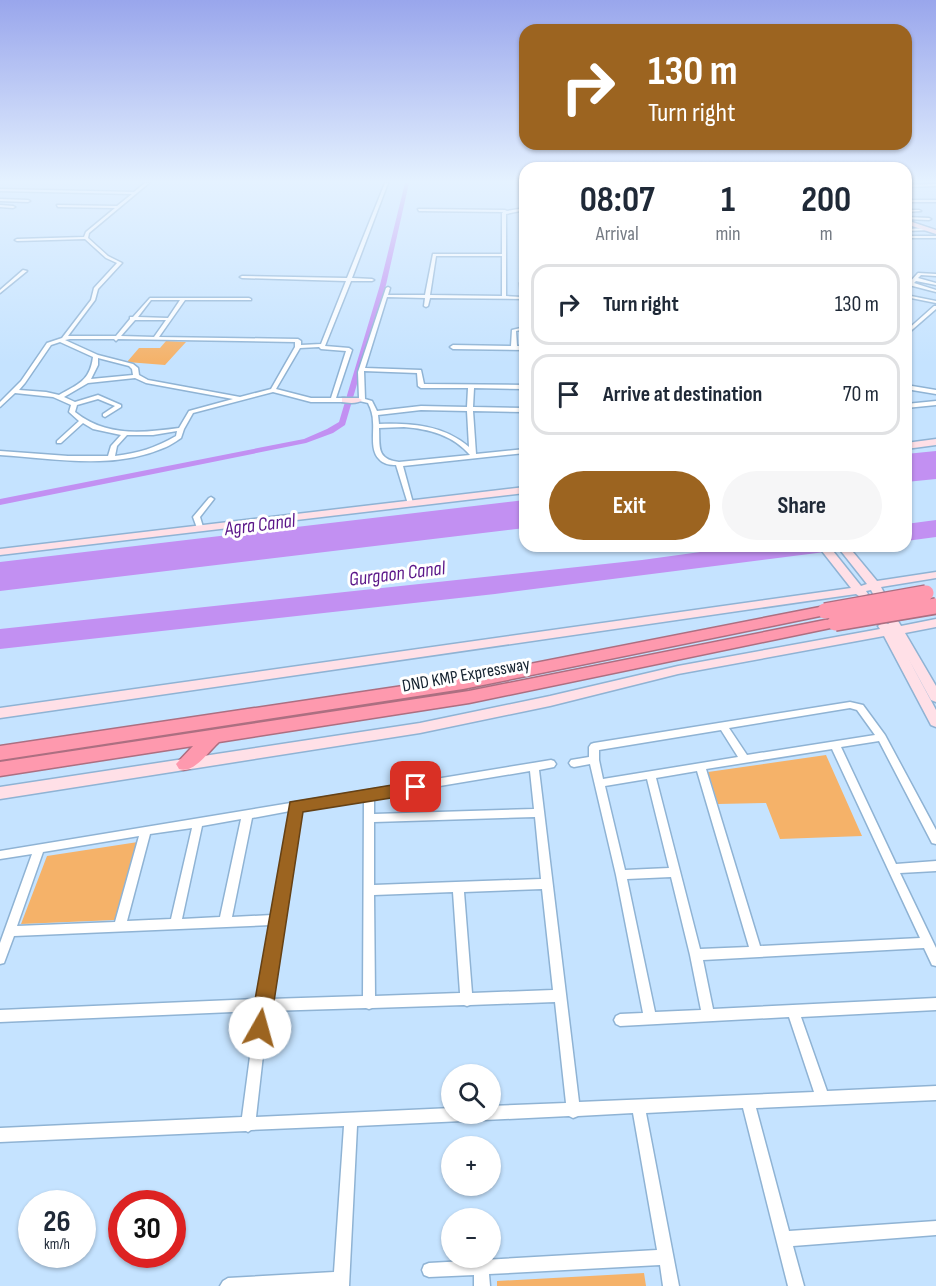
<!DOCTYPE html>
<html lang="en">
<head>
<meta charset="utf-8">
<style>
	:root { --surface:#fff; --page:#f6f6f7; --text:#1f2937; --muted:#747a83; --line:#e0e1e3; --accent:#9c6420 }
	body { margin:0; font-family:"Sofia Sans Condensed",sans-serif; background:var(--page); color:var(--text); height:100vh; display:flex; flex-direction:column; font-size:22px; white-space:nowrap }
	* { box-sizing:border-box; margin:0 }
	p { font-size:20px; color:var(--muted) }
	.icon { flex:none; width:33px; height:33px; fill:none; stroke:currentColor; stroke-width:2; stroke-linecap:round; stroke-linejoin:round }
	.map { position:relative; flex:1; overflow:hidden }
	.panel { position:absolute; left:519px; top:162px; width:393px; height:390px; display:flex; flex-direction:column; background:var(--surface); border-radius:18px; box-shadow:0 2px 4px #0004 }
	.panel>* { flex:none }
	.hud { position:absolute; left:519px; top:24px; width:393px; height:126px; border-radius:18px; box-shadow:0 2px 4px #0004; background:#9c6420; color:#fff; overflow:hidden }
	.controls { position:absolute; left:441px; top:1064px; display:grid; gap:12px }
	.controls a { display:grid; place-items:center; width:60px; height:60px; border-radius:50%; background:var(--surface); box-shadow:0 2px 4px #0004; font-size:30px }
	.speed { position:absolute; left:18px; top:1190px; display:flex; gap:12px; font-size:30px; font-weight:700; text-align:center }
	.speed>* { display:grid; place-content:center; width:78px; height:78px; border-radius:50%; background:var(--surface); box-shadow:0 2px 4px #0004; line-height:1 }
	.speed small { font-size:15px; font-weight:400 }
	.speed .limit { border:9px solid #d22; background:#fff; color:#111 }
	.pin { position:absolute; display:grid; place-items:center; width:51px; height:51px; color:#fff; margin:-26px; border-radius:12px; box-shadow:0 3px 9px #0006 }
	.me { position:absolute; width:66px; margin:-33px; rotate:7deg; stroke-linejoin:round; filter:drop-shadow(0 0 4px #0008) }
	.turn { display:flex; align-items:center; gap:21px; height:126px; padding:0 30px; font-size:27px }
	.turn .icon { width:78px; height:78px; stroke-width:2.5 }
	.turn b { display:block; font-size:42px; line-height:51px }
	.eta { display:flex; justify-content:space-evenly; align-items:center; height:102px; text-align:center }
	.eta b { font-size:36px; font-weight:700; line-height:42px }
	.cta { display:flex; gap:12px; margin-top:auto; padding:12px 30px }
	.cta a { flex:1; height:69px; border-radius:36px; background:var(--accent); color:#fff; font-size:24px; font-weight:700; line-height:69px; text-align:center }
	.cta a+a { background:var(--page); color:var(--text) }
	ul { padding:0; list-style:none }
	li { display:flex; align-items:center; gap:18px; height:81px; margin:0 12px 9px; padding:0 18px; border:3px solid var(--line); border-radius:18px }
	li div { flex:1 }
	li b { display:block; font-size:22px }
	li em { font-style:normal }
	.map>svg:first-child { display:block }
</style>
</head>
<body>
<div class="map">
<svg width="936" height="1286" viewBox="0 0 936 1286">
	<rect width="100%" height="100%" fill="#c5e3ff"/>
	<path fill="#f5b269" d="M166,341L186,342L165,365L127,362L139,348H160Z
		M826,755L862,836L780,839L766,803L718,804L708,772Z
		M138,842L115,920L21,924L47,856Z
		M644,1273L646,1286H497V1281Z"/>
	<path fill="#c290f2" d="M936,451V479L906,482V454Z
		M525,500V528L0,591V562Z
		M936,520V537L906,541V524Z
		M744,546H872L495,594L0,649V629L642,560Z"/>
	<g fill="none" stroke-linecap="round" stroke-linejoin="round">
		<path fill="#c290f2" fill-rule="evenodd" d="M405,183H409L386,285L345,425L333,433L306,443L0,505V499L304,439L327,429L339,422L380,285Z"/>
		<defs>
			<path id="street" d="M145,183H149L89,233L88,238L108,256L122,263L98,289L95,300L68,336H116L130,319V317H133L150,298H249L251,299V300H185L159,337L298,339L301,341V345L321,344L346,281L242,278L240,277L242,276L347,278L385,183H388L352,278L372,279L374,280L372,281H351L325,346L349,348L352,350L336,398H345L348,400L345,402H311L273,392L193,413L184,429L181,438C175,442 168,447 161,449C111,470 52,458 0,455V451L68,456H108L111,446L121,435L93,429L83,423L61,443H57V441L79,421L69,412L71,405L53,397L15,393L0,407V402L21,381L47,343L62,338L91,300L94,288L117,263L106,258L85,239L17,241L15,240L17,239L84,237L86,232L115,208L58,207L57,205L117,206L132,194L0,191V189L134,192ZM151,300H180L168,318L138,317ZM135,320H166L154,337L121,336ZM70,339H114L116,341L118,339L295,342V347L271,389L240,397L148,380L139,375L138,368L133,364L98,355L65,340ZM60,342L93,357C90,381 78,384 59,395L46,392L19,390L25,383L51,345ZM319,347L321,349L346,351L331,398H311L276,389L300,348ZM98,358L129,366L132,369L133,375L91,379L98,365ZM135,378L146,383L233,399L189,411L179,428C142,433 106,437 75,412L77,405L98,399L115,406L103,414V416L105,417L121,407V405L98,395L75,402L64,397L88,383ZM177,431L176,436C155,448 139,453 115,456L117,446L127,435H153Z
				M936,184V186L906,187V185Z
				M0,199L28,200L30,201L28,202L0,201Z
				M906,200H936V202H906Z
				M0,205L13,206L15,207L13,208L0,207Z
				M525,208V210L506,214V296L521,297L520,283L522,282L524,283L525,299L430,298L428,306L426,307L424,306L425,298L387,297L365,368L421,370L424,384L525,385V389L474,388L473,407L525,408V412L473,411L476,454L525,449V453L403,466L413,503L410,505L408,504L396,465C390,465 383,464 379,459C370,450 374,433 373,422C373,415 371,409 368,403L355,400L359,398L358,372L386,288L388,287L390,288L388,295H425L433,254H502V213L503,212L419,211L418,209L505,210L507,211ZM436,256H502V296L430,295ZM364,371L417,373L418,386L421,388H468L467,407L421,406L377,411L372,401L365,399ZM421,410L467,411L469,447C444,425 411,423 379,424L378,415ZM404,427C429,429 453,435 470,455L399,462C376,459 380,447 379,428Z
				M906,210H919L921,211L906,212Z
				M906,217L929,218L931,219L929,220L906,219Z
				M929,228L930,230L906,231V229Z
				M906,236H936V238H906Z
				M23,270L27,271L0,293V290Z
				M918,273L936,274V276L921,275L918,278L936,283V285L916,281L914,283L936,290V292L909,285V283Z
				M906,295L936,301V303L906,297Z
				M934,306H936V309L906,335V331Z
				M525,327V329L516,331L517,346H525V350L453,349L450,347L453,345L511,346L512,330Z
				M906,385L936,390V394L906,389Z
				M936,401V405L906,408V404Z
				M211,497L214,499L200,517L203,527L199,529L197,528L193,517L209,498Z
				M850,702L863,705L885,735L936,830V844L932,843L879,741L841,747L896,864L936,861V871L900,873L936,948V966L932,965L924,948L703,960L713,1009L936,998V1010L801,1017L827,1091L936,1086V1100L756,1108L789,1231L936,1221V1235L793,1246L804,1286H788L743,1108L646,1113L679,1286H663L660,1265L489,1274L490,1286H474V1275L429,1277L424,1275L422,1270L424,1265L429,1263L657,1250L633,1113L578,1116L573,1118L569,1116L357,1126L349,1286H220L223,1281L228,1278L334,1272L344,1126L251,1130L248,1132L246,1131L0,1142V1128L242,1117L256,1011L0,1022V1010L258,999L271,925L14,936L4,963L0,964V943L32,854L0,859V851L551,760L554,761L556,764L554,767L539,770L579,1102L814,1092L789,1017L620,1026L616,1024L614,1020L616,1016L620,1014L643,1013L616,875L590,764L574,767L571,766L569,763L571,760L589,757V747L591,744L594,743ZM850,708L857,710L875,735L747,755L729,728ZM721,730L738,757L603,779L599,760V750ZM832,749L920,938L760,946L706,769ZM530,771L534,809L374,814V797ZM697,771L749,947L700,949L656,778ZM647,779L669,868L625,870L605,786ZM364,799L363,996L270,999L301,809ZM290,811L272,915L232,917L252,818ZM535,817L541,879L374,885V822ZM241,819L220,917L182,919L202,826ZM192,828L171,919L127,921L150,834ZM139,836L115,922L17,926L43,852ZM671,877L690,955L701,1010L655,1012L627,879ZM542,889L553,990L472,993L464,892ZM453,892L460,993L375,996L374,895ZM555,1002L566,1103L490,1106V1113H452V1108L256,1117L268,1011L366,1008L369,1009L372,1008L464,1005L467,1006L470,1005Z"/>
			<path id="secondary" d="M906,220L936,230V234L906,224Z
				M342,398H358L362,400C358,404 348,403 342,402Z
				M936,439V445L906,449V443Z
				M525,487V493L0,555V549Z
				M818,546H829L861,586L867,584L837,546H848L877,581L936,572V578L881,587L892,608L886,612L882,611L871,590L866,591L868,594L862,598L856,594L0,718V708L851,588Z
				M936,619V627L905,633L936,686V702L931,700L908,658L936,710V727L931,725L884,636L678,674L550,706L420,733L0,799V787L420,723L550,696L678,666L880,629L878,626L884,622L888,624L894,620L898,621L901,626Z"/>
			<path id="highway" d="M825,606L832,611L830,614L463,689L0,760V746L463,677Z
				M835,618L840,620L842,623L840,626L469,703L219,742C208,752 194,774 179,769L176,764L193,746L0,776V762L469,691Z"/>
		</defs>
		<use href="#street" stroke="#8fb3d4" stroke-width="3"/>
		<use href="#secondary" stroke="#8fb3d4" stroke-width="3"/>
		<use href="#highway" stroke="#ac6f81" stroke-width="3"/>
		<use href="#street" fill="#fff" fill-rule="evenodd"/>
		<use href="#secondary" fill="#ffe0e7" fill-rule="evenodd"/>
		<use href="#highway" fill="#fe99ae" fill-rule="evenodd"/>
		<defs>
			<path id="highway-bridge" d="M825,611L926,593
				M835,623L936,606"/>
		</defs>
		<use href="#highway-bridge" stroke="#ac6f81" stroke-width="18" stroke-linecap="butt"/>
		<use href="#highway-bridge" stroke="#fe99ae" stroke-width="15"/>
	</g>
	<linearGradient id="sky" x2="0" y2="1"><stop stop-color="#99a6ec"/><stop offset="0.5" stop-color="#e5f2ff"/><stop offset="1" stop-color="#e5f2ff" stop-opacity="0"/></linearGradient>
	<rect width="936" height="363" fill="url(#sky)"/>
	<path fill="#9c6420" stroke="#654115" stroke-width="1.5" d="M416,781L424,787L416,794L303,812L270,1028L267,1035L260,1038L253,1035L250,1028L290,802Z"/>
	<g text-anchor="middle" dominant-baseline="central" stroke-width="6" stroke-linejoin="round" paint-order="stroke">
		<g font-size="18" fill="#13212e" stroke="#fff">
			<text transform="translate(466 675) rotate(-10)">DND KMP Expressway</text>
		</g>
		<g font-size="20" font-style="italic" fill="#5b1689" stroke="#fff">
			<text transform="translate(260 525) rotate(-7)">Agra Canal</text>
			<text transform="translate(397 574) rotate(-7)">Gurgaon Canal</text>
		</g>
	</g>
</svg>
<div class="controls">
<a><svg class="icon" aria-label="search" viewBox="0 0 24 24"><circle cx="10" cy="10" r="6"/><path d="M15 15l6 6"/></svg></a>
<a>+</a>
<a>−</a>
</div>
<div class="speed"><div>26<small>km/h</small></div><div class="limit">30</div></div>
<div class="pin" style="left:416px;top:787px;background:#d93025"><svg class="icon" aria-label="arrive" viewBox="0 0 24 24"><path d="M6 21V4h12l-3 4 3 4H6"/></svg></div>
<svg class="me" style="left:260px;top:1028px" viewBox="-20 -20 40 40"><circle r="19" fill="#fff"/><path d="M0-13L10 11 0 6-10 11z" fill="#9c6420"/></svg>
<div class="hud">
<div class="turn"><svg class="icon" aria-label="right" viewBox="0 0 24 24"><path d="M7 20v-9h11M14 6l5 5-5 5"/></svg><div><b>130 m</b>Turn right</div></div>
</div>
<section class="panel">
<div class="eta">
<div><b>08:07</b><p>Arrival</p></div>
<div><b>1</b><p>min</p></div>
<div><b>200</b><p>m</p></div>
</div>
<ul>
<li><svg class="icon" aria-label="right" viewBox="0 0 24 24"><path d="M7 20v-9h11M14 6l5 5-5 5"/></svg><div><b>Turn right</b></div><em>130 m</em></li>
<li><svg class="icon" aria-label="arrive" viewBox="0 0 24 24"><path d="M6 21V4h12l-3 4 3 4H6"/></svg><div><b>Arrive at destination</b></div><em>70 m</em></li>
</ul>
<div class="cta"><a>Exit</a><a>Share</a></div>
</section>
</div>
</body>
</html>
